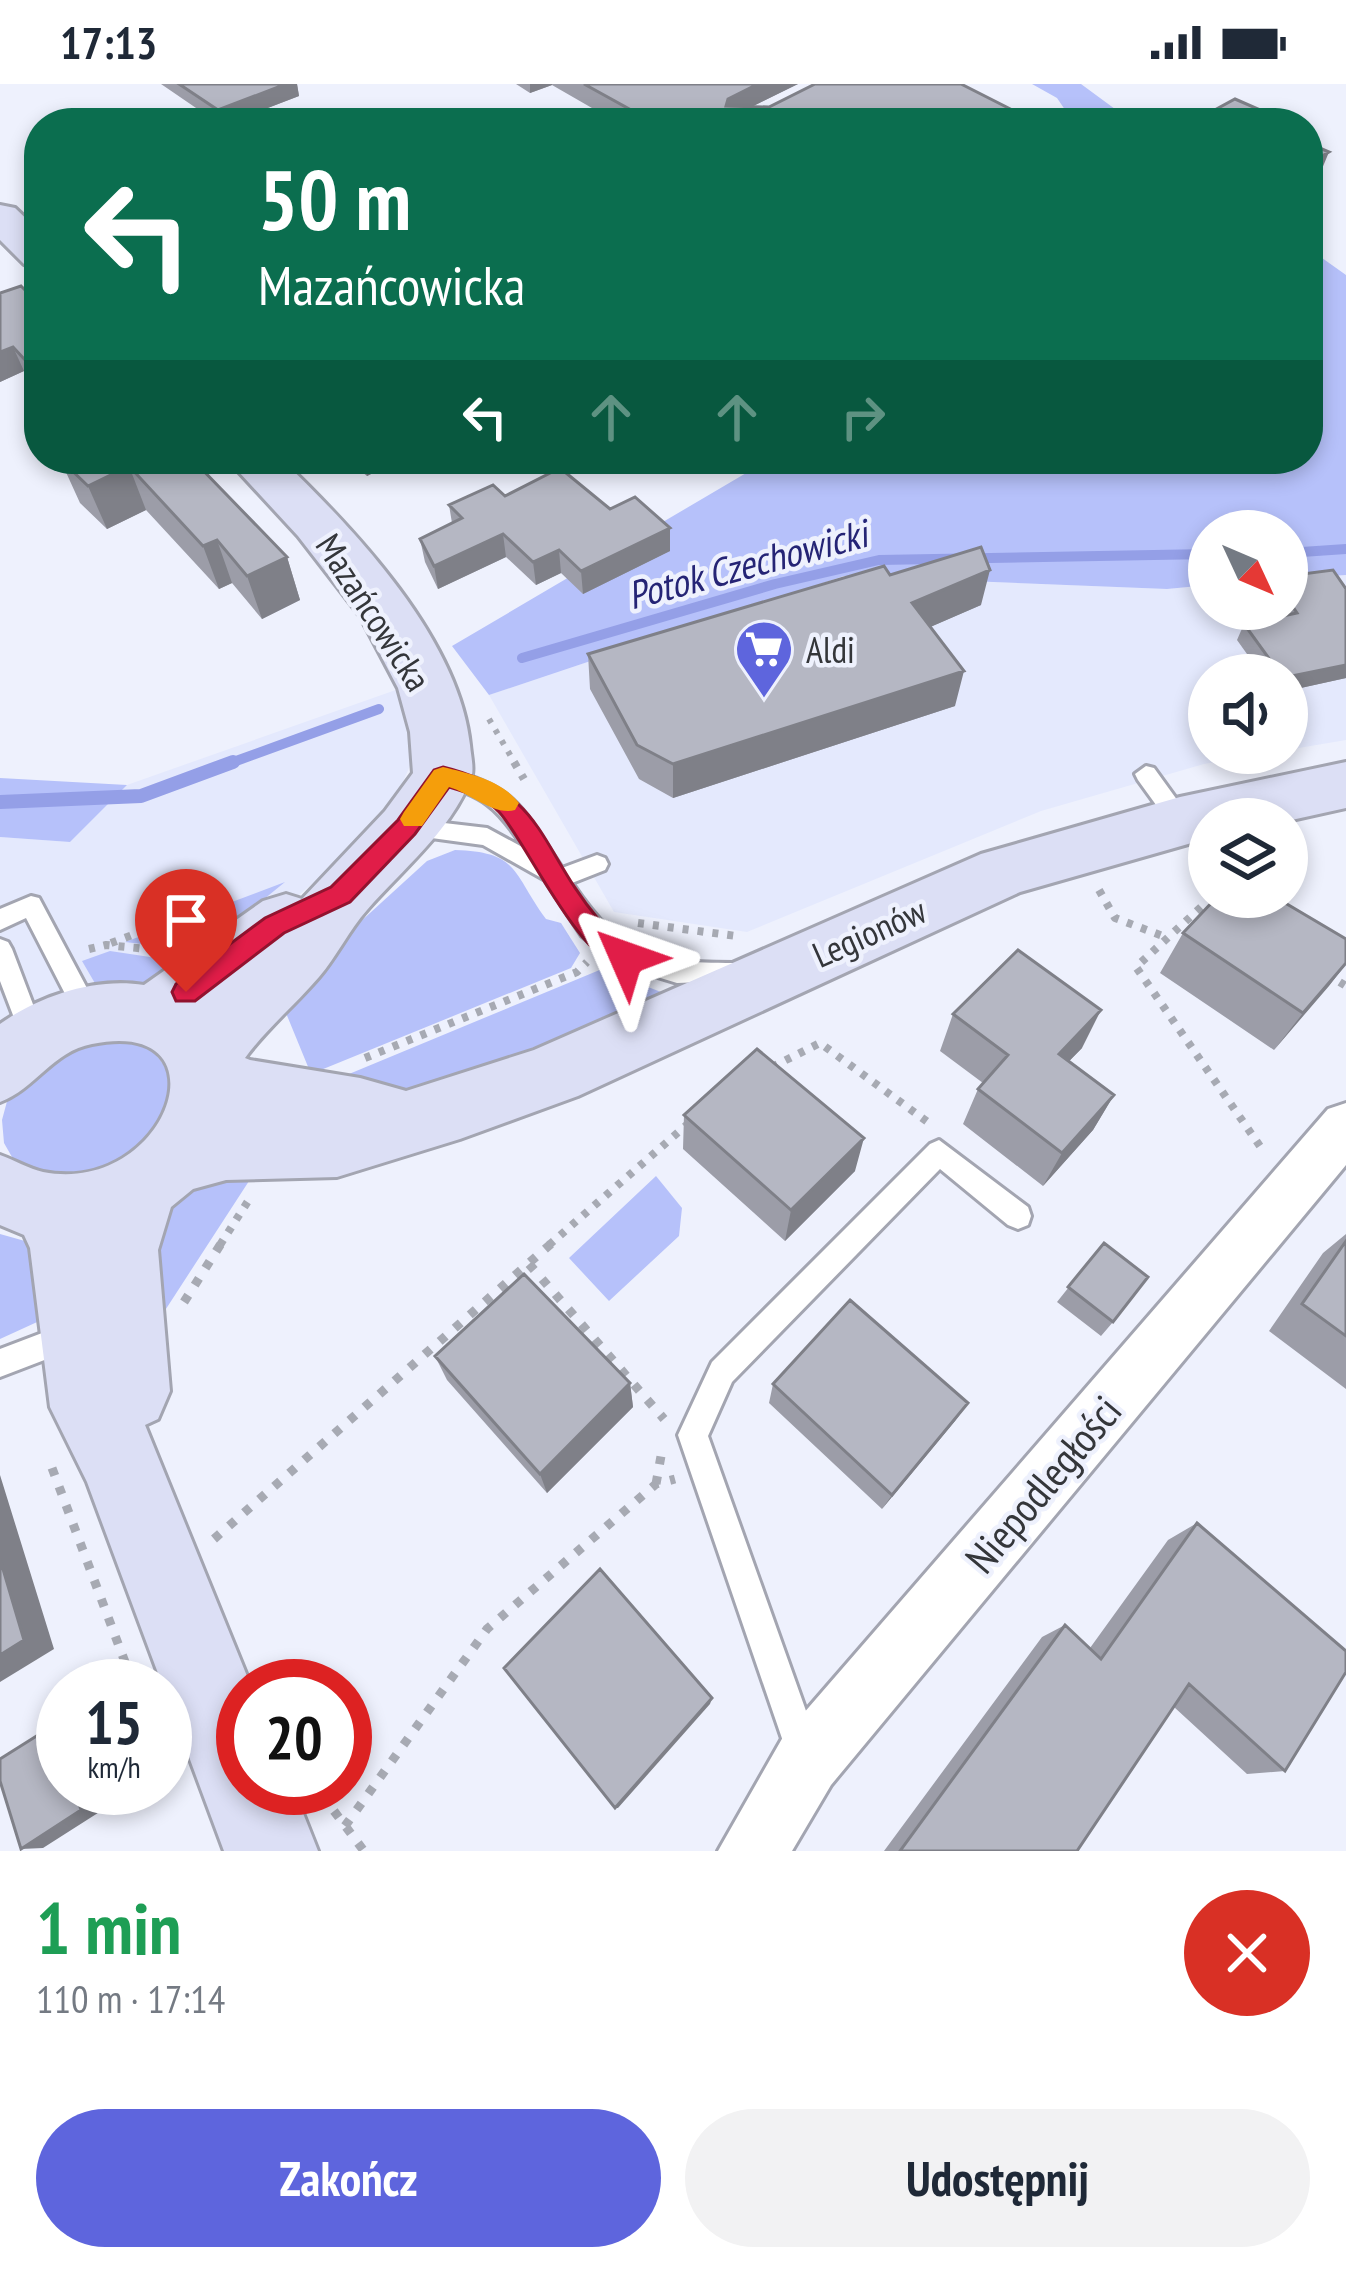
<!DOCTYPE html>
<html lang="pl">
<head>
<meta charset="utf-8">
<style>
	:root { --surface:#fff; --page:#f2f2f3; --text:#1f2937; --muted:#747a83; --accent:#5e65dd }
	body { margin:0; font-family:"PT Sans Narrow",sans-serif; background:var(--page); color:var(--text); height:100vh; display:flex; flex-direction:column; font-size:45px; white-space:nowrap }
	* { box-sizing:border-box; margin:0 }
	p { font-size:39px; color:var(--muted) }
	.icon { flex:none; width:66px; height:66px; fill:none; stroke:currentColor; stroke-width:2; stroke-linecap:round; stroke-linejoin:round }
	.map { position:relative; height:1767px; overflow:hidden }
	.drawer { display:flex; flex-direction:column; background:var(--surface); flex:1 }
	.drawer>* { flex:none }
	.banner { position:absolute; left:24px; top:24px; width:1299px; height:366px; border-radius:48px; box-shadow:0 6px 18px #0003; background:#0b6e4f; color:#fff; overflow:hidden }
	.needle { width:78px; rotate:134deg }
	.tools { position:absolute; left:1188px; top:426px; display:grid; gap:24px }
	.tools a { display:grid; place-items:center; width:120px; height:120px; border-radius:50%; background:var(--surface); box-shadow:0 6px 18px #0003; font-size:60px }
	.speed { position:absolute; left:36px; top:1575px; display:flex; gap:24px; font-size:60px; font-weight:700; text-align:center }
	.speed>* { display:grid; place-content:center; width:156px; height:156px; border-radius:50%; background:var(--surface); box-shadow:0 6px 18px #0003; line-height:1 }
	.speed small { font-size:30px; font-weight:400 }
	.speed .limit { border:18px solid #d22; background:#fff; color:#111 }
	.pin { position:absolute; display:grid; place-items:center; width:102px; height:102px; color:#fff; margin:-123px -51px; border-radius:50% 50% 50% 0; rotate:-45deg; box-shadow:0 0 12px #0007 }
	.pin .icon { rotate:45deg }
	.me { position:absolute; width:132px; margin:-66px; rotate:313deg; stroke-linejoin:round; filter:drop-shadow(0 0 9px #0008) }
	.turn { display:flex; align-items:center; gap:42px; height:252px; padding:0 36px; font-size:54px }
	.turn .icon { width:156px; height:156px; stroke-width:2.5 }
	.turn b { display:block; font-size:84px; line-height:102px }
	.lanes { display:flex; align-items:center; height:114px; padding:0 36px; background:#0003; justify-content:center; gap:60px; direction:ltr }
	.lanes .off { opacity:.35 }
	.round { display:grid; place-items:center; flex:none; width:126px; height:126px; border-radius:63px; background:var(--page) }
	.overview { display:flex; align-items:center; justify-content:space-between; height:204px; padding:0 36px }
	h1 { font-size:72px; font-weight:600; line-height:90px; color:#1e9e55 }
	.cta { display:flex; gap:24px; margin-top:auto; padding:24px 36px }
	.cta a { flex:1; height:138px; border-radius:72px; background:var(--accent); color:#fff; font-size:48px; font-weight:600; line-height:138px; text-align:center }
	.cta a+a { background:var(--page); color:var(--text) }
	.status { display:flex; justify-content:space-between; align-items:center; height:84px; padding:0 60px; background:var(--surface); direction:ltr }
	.status svg { height:33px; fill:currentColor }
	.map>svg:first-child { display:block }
</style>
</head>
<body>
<div class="status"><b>17:13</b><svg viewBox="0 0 49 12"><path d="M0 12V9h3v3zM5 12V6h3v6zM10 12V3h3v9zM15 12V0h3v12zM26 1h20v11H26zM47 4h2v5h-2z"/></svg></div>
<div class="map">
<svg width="1346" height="1767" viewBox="0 0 1346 1767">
	<rect width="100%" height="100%" fill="#eef1fd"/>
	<path fill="#e4e9fd" d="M1346,491V656L1287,666V591H1209V669H1270L1204,680L1041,727L747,848L614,828L489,611L844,492L1167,505L1209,501V525H1287V495Z
		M407,602L422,655L384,740L276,830L140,904L96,901L63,912L0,948V753L70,758L127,701Z"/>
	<path fill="#b6c1fa" d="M1032,0H1081L1134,39H1074L1057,14Z
		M1308,164L1346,191V491L1287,495V447H1209V501L1167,505L844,492L489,611L452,562L770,375H1308V346L1322,344L1308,324Z
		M0,694L127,701L70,758L0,753Z
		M455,766C520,768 512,789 546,835L561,839L580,869L571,884L311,990L279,912L427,777Z
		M285,798L200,867L125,858Z
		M110,867L190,879L140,904L96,901L82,877Z
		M602,885L666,910C585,947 463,1016 373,1008C361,1007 348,999 337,995Z
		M130,953C171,973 183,1006 157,1045C153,1052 147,1064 141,1069C127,1081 80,1092 60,1099L16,1080L4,1059L2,1036L9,1010L76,956Z
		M260,1080L140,1265L142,1143L174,1104Z
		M656,1092L682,1124L679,1152L609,1217L569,1174Z
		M0,1150L32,1159L59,1228L0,1255Z"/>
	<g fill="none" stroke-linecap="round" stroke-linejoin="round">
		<path stroke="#949fe7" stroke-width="10" d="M1287,469L1346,465
			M522,574L775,500L879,476L1209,470
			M225,681L379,625"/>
		<path stroke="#949fe7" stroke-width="14" d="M0,718L141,712L233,678"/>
		<defs>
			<path id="lane" d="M1146,682L1154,684L1188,731L1191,737L1188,743H1172L1138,696L1135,690Z
				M443,684C519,704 520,722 562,784L597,771L605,774L608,780L605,786L572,799C624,876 653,879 742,879L751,882L754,889L751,896L677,899L618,881L582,852L545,796L483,761L402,750L399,744L402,738L410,735L487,744L524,764C496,721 484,713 435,698L432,692Z
				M31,812L39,814L97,923L100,930L97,937L88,941L79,937L26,834L0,846V825Z
				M0,855L8,858L12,865L45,952L42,960L33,963L24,960L0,897Z
				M939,1056L1028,1123L1031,1132L1028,1141L1018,1145L1008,1141L940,1085L732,1298L708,1352L821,1669L816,1681L804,1686L792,1681L787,1669L678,1351L712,1278L930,1060Z
				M71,1238L81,1242L85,1252L81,1262L0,1293V1265Z"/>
			<path id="street" d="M1346,1019V1081L831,1701L792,1767H718L783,1653L1328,1025Z"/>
			<path id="secondary" d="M0,121L15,124L39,147V184L24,180L0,156Z
				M227,375H281C355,446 459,555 470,661C471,673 475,687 470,697C449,748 403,785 367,826C349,846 337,872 319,893C295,921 267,944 245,974L250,976L360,994L406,1007L534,966L981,770L1180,713L1346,678V724L1287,737L1209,735V754L1020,808L578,1012L460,1055L337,1093L226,1096L193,1105L171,1123L158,1166L170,1307L158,1335L145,1341L251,1602H243V1704H293L318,1767H224L87,1398L50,1323L30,1164L24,1151L0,1141V1071C14,1076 29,1085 43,1088C168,1112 230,932 92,960C53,967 35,1005 0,1018V940C39,912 95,893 144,901L263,817L286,810L302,815L385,727L413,689L410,648L398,604L360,532L298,452Z"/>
		</defs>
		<use href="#lane" stroke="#a3a5b1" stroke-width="6"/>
		<use href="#street" stroke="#a3a5b1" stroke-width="6"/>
		<use href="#secondary" stroke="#a3a5b1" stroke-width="6"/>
		<path stroke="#a7aab3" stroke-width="6" stroke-dasharray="4.5 8" stroke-linecap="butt" d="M489,635L516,681"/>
		<path stroke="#a7aab3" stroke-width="8" stroke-dasharray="6 9" stroke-linecap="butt" d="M514,678L524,695
			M1099,806L1115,834L1168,854
			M1212,813L1136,883L1264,1068
			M638,839L736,852
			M111,859L215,820
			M89,865L106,861L158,866
			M1327,890L1346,902
			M365,974L577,888L587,878
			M772,983L820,959L929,1039
			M220,1161L250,1114
			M549,1161L690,1038"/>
		<path stroke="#a7aab3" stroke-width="9" stroke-dasharray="8 12" stroke-linecap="butt" d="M529,1180L664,1335
			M184,1218L222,1158
			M52,1384L134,1602
			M656,1400L661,1372
			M214,1455L553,1158
			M322,1711L364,1767
			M345,1742L487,1545L656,1400L675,1395"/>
		<use href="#lane" fill="#fff" fill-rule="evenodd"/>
		<use href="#street" fill="#fff" fill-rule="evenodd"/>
		<use href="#secondary" fill="#dcdff5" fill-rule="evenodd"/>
	</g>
	<path fill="#9c9da8" d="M161,0H297L299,12L229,39H218Z
		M516,0H798L753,22L1038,39H618L552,1L530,9Z
		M0,209L39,220V303L24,287L0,298Z
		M60,375H199L203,386L287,473L300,516L262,535L232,499L219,505L146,426L107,445L80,419Z
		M346,375H401L367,392Z
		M505,412L610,425L670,444V467L583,510L561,489L536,501L506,473L438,505L425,478L420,455L452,439L449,421Z
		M890,491L981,521L930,543L955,622L673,714L639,695L590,605L588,570Z
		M1287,492L1346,505V594L1287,607V591H1262L1237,556L1244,540L1281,533L1276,525H1287Z
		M1183,849L1346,880L1274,966L1160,889Z
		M953,930L1082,964L1068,978L1114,1011L1093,1046L1043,1102L963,1040L978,1005L983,999L940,967Z
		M684,1031L855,1087L785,1157L683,1065Z
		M1346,1150V1305L1269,1247L1323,1169Z
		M1104,1159L1113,1238L1101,1252L1057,1218Z
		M435,1272L630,1299L633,1323L547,1409L447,1296Z
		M773,1300L968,1319L882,1425L769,1319Z
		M1197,1439L1285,1687L1247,1690L1174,1623L1077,1767H884L1042,1553L1065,1541L1090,1564L1168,1456Z"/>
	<path fill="#7f8088" d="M286,0H297L299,12L229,39H221L218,26Z
		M530,0H552V1L530,9Z
		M758,0H798L727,35L726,39L728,15Z
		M1329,68L1319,92L1308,99V80Z
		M13,263L24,287L0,298V268Z
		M363,375H401L367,392Z
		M129,382L146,426L107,445L88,402Z
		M670,444V467L583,510L581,487Z
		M503,450L506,473L438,505L434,482Z
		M217,456L232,499L219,505L203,462Z
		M559,466L561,489L536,501L533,478Z
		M287,473L300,516L262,535L247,492Z
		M990,486L981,521L905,554L912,519Z
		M1346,581V594L1287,607V593Z
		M964,587L955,622L673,714V680Z
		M1346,880L1329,902L1274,966L1303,929Z
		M1101,926L1082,964L1041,1006L1059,970Z
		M1114,1011L1093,1046L1043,1102L1062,1069Z
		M864,1054L855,1087L785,1157L791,1126Z
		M630,1299L633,1323L547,1409L540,1390Z
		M968,1319L955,1337L882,1425L892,1411Z
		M0,1391L54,1565L0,1598Z
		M712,1614L710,1620L618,1724H615Z
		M54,1641L63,1642V1669Z
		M74,1704H94L101,1727L43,1764L21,1765Z"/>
	<path fill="#b5b7c3" stroke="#7f8088" stroke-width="3" d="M179,0H286L218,26Z
		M584,0H758L728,15L726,22L769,23L815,0H961L1038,39H641L625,29L631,26Z
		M1235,15L1281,35L1273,39H1207L1198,35Z
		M1308,59L1329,68L1308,80Z
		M21,202L39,220V291L13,263L0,268V209Z
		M60,375H192L287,473L247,492L217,456L203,462L129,382L88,402Z
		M560,384L610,425L635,413L670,444L581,487L559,466L533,478L503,450L434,482L420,455L462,434L449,421L493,401L505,412Z
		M981,463L990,486L912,519L964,587L673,680L637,661L588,570L884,482L890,491Z
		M1333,486L1346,505V581L1287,593V591H1281L1244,540L1297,529L1287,514V492Z
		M1217,813H1275L1346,855V879L1303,929L1183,849Z
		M1018,866L1101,926L1059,970L1114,1011L1062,1069L978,1005L1008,971L953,930Z
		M757,965L864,1054L791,1126L684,1031Z
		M1346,1157V1252L1302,1220Z
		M1104,1159L1148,1193L1113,1238L1068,1203Z
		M524,1190L630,1299L540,1390L435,1272Z
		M850,1216L968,1319L892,1411L773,1300Z
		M1197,1439L1346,1567V1588L1285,1687L1189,1600L1077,1767H900L1065,1541L1101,1575Z
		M0,1475L24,1556L0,1571Z
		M600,1485L712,1614L615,1724L504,1584Z
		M54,1641L63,1669V1704H74L81,1726L21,1765L0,1697V1675Z"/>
	<path fill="#e11d48" stroke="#92132f" stroke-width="3" d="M443,683C547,709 538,764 599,836C611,850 630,857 639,874L635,882C588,899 527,757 499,728C486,714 466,708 449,703L415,750L350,818L284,849L195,917H176L172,908L176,900L265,834L331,803L398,736L434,686Z"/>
	<path fill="#f59e0b" d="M443,683C471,690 501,696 519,719L515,726C494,732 470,709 449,703L422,742H404L400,735L404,728L434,686Z"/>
	<defs>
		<symbol id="supermarket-pin" viewBox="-11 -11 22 30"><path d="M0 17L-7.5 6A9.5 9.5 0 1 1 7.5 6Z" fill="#5e65dd" stroke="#eef1fd"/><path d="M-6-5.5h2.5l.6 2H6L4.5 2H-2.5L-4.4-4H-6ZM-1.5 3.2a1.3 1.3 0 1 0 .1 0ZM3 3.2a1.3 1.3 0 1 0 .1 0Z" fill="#fff"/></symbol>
	</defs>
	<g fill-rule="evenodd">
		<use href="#supermarket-pin" x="731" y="532" width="66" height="90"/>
	</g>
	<g text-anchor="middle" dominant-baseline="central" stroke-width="9" stroke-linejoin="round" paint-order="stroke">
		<g font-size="36" fill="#34363a" stroke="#eef1fd">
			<text transform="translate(374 528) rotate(57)">Mazańcowicka</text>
			<text transform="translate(869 848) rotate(-24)">Legionów</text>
		</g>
		<g font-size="36" fill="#34363a" stroke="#eef1fd" text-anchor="start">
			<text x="806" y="565">Aldi</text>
		</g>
		<g font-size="39" font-style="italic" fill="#252475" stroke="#eef1fd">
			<text transform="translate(747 480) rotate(-15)">Potok Czechowicki</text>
		</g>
		<g font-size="42" fill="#34363a" stroke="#eef1fd">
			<text transform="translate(1043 1400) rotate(-50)">Niepodległości</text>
		</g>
	</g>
</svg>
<div class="tools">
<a><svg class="needle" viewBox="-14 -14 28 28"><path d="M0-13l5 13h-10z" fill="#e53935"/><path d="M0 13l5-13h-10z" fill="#747a83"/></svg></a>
<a><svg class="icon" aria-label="sound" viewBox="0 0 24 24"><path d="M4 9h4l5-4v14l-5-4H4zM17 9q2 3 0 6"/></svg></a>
<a><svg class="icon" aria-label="layers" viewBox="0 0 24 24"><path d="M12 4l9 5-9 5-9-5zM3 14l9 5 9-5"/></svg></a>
</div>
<div class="speed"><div>15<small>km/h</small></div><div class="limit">20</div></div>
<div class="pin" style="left:186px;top:908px;background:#d93025"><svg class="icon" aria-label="arrive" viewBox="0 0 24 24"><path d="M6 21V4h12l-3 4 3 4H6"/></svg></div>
<svg class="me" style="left:626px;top:874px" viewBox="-20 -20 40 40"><path d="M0-17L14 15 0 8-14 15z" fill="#e11d48" stroke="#fff" stroke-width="4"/></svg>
<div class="banner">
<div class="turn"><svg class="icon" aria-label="left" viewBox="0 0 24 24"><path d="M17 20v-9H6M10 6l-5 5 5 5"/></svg><div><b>50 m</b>Mazańcowicka</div></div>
<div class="lanes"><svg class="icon" aria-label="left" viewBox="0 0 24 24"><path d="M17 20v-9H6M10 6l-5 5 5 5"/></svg><svg class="icon off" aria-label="ahead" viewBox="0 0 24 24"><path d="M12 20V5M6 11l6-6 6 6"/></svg><svg class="icon off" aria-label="ahead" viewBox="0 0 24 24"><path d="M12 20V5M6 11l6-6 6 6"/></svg><svg class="icon off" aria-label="right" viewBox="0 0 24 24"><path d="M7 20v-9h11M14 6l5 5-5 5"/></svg></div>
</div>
</div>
<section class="drawer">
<div class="overview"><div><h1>1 min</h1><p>110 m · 17:14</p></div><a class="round" style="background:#d93025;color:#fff"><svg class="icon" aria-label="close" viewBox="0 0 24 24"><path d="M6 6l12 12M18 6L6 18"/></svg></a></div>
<div class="cta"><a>Zakończ</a><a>Udostępnij</a></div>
</section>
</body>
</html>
